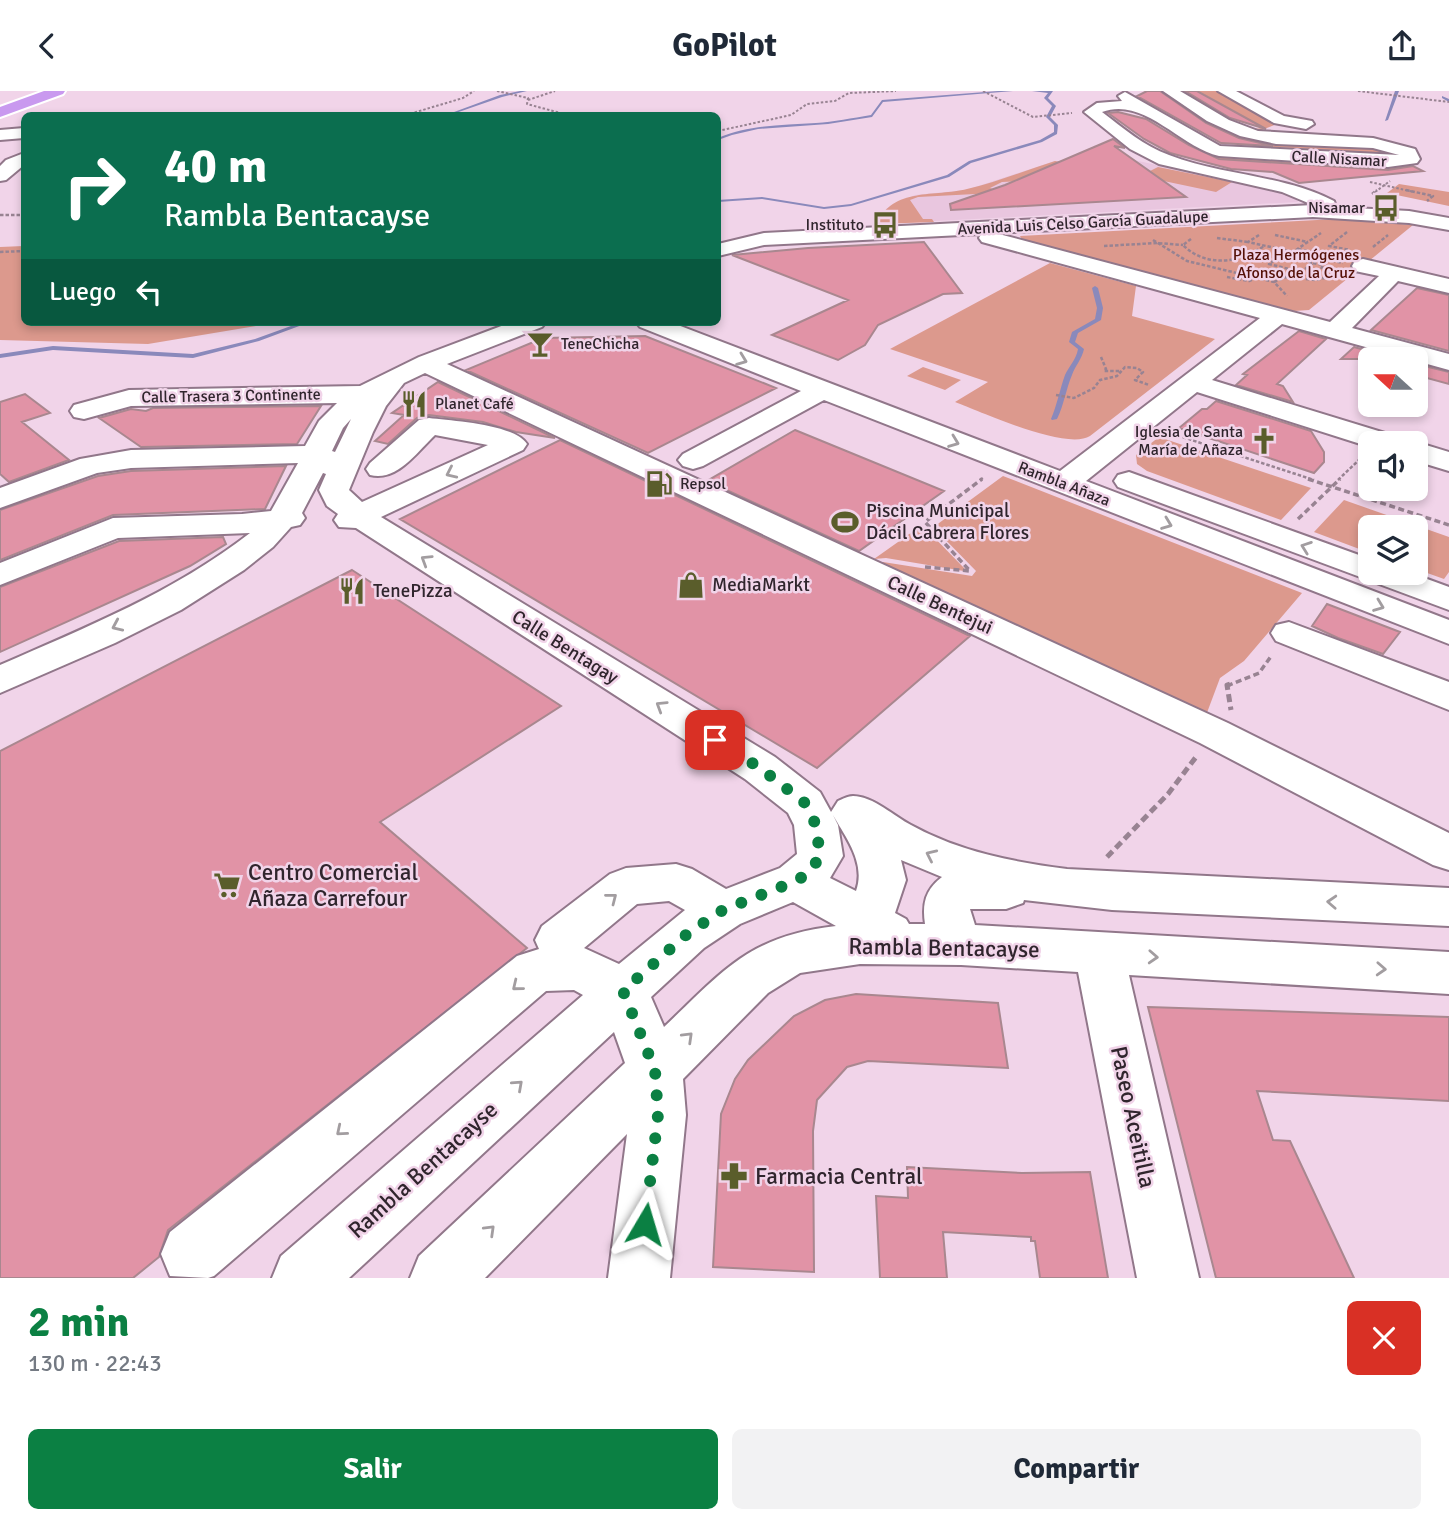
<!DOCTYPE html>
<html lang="es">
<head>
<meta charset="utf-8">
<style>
	:root { --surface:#fff; --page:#f2f2f3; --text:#1f2937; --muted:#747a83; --accent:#0b8043 }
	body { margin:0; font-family:Signika,sans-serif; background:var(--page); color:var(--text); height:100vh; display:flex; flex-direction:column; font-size:26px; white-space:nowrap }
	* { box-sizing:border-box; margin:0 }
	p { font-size:23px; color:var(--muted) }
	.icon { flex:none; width:38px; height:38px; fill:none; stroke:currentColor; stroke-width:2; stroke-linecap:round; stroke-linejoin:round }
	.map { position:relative; height:1187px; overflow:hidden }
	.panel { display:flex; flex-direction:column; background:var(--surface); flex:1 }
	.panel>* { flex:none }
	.top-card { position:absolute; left:21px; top:21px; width:700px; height:214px; border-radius:10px; box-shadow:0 4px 10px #0003; background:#0b6e4f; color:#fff; overflow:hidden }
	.needle { width:46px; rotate:291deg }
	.controls { position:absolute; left:1358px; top:256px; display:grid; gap:14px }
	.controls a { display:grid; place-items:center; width:70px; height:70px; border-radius:10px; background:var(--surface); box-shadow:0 4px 10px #0003; font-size:35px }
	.pin { position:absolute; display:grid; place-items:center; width:60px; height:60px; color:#fff; margin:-30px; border-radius:14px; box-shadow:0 4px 10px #0006 }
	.me { position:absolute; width:77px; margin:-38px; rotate:7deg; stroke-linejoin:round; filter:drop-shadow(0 0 5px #0008) }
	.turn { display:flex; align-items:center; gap:24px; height:147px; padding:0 28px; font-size:32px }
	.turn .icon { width:91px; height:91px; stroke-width:2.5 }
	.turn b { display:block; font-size:49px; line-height:60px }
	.then { display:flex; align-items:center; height:66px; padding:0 28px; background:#0003; gap:14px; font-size:26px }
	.round { display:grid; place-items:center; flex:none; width:74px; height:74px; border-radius:10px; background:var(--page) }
	.overview { display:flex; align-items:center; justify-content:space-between; height:119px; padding:0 28px }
	h1 { font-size:42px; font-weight:700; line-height:52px; color:var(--accent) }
	.primary-button { display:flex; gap:14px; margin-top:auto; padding:14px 28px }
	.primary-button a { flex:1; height:80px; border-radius:10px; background:var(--accent); color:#fff; font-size:28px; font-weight:700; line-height:80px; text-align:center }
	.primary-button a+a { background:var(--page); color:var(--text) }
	header { display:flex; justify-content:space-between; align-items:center; height:91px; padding:0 28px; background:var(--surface); font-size:32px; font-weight:700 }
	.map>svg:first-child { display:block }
</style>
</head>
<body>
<header><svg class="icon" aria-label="back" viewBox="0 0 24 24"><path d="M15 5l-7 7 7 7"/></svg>GoPilot<svg class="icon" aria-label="share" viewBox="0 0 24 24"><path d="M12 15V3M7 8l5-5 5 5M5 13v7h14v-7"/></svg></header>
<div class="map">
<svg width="1449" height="1187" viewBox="0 0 1449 1187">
	<rect width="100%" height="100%" fill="#f1d4e9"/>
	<path fill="#e9c6df" d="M1087,59L1282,101L1295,106L1298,111L877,133L887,117L915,104L966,99L1055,70L1060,71Z"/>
	<path fill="#dc998d" d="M1198,0H1216L1277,33L1254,42L1251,38L1264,37Z
		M1254,49L1377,56L1397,63L1242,54L1244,59H1229Z
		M1218,64L1408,75L1397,82L1204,70Z
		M1055,70L1074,74L1022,90L1002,91L990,97L1010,104L994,102L918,106L910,109L923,128H932L934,131L877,133C892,96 936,106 967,98C997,91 1026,79 1055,70Z
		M1158,76L1232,91L1216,101L1140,85Z
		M1399,93L1449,101V115L1387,102Z
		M1336,128L1413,134L1309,219L1294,220L1022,149L1020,145Z
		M24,155V231H265L256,235L148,253L0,249V156Z
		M1050,172L1136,195L1132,225L1215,248L1090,345C1066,360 982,321 955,311L988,291L890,258Z
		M923,276L961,289L945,299L907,285Z
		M1159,346L1311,397L1281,429L1147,380L1137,373L1136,364Z
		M1003,385L1302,502L1244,570L1220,587L1205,627L880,474L883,471L972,485L976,480L935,438V435Z
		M1344,409L1449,446V481L1444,488L1416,478V436H1370V462L1314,441Z
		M922,434L965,478L964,480L886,467L874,468Z"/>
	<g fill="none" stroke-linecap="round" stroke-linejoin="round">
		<path fill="#8a89bb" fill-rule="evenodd" d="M520,0H527L502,6L450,24H446L500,4Z
			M998,0H1013L883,11L872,26L828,33L758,38L732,44L718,49V47C749,34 782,34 816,32C834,31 852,27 871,24L882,9Z
			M1032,0H1053L1048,7L1056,15L1050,26L1058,34L1057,43L1042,51L971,72L949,86L851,115L824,118L762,108L718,111V109L762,106L824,116L851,113L947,84L969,70L1040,49L1054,41V34L1046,26L1052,15L1044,7L1048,2Z
			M1395,0H1399L1388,29L1385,30Z
			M1442,5L1449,8V11L1442,7Z
			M1095,195L1098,197L1103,217L1101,229L1078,242L1075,251L1084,258C1082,268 1075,275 1072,284C1066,298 1064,314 1057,328L1052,329L1051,328C1057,314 1060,298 1065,284C1069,275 1076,269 1078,258L1069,251L1072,241L1095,228L1097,217L1092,197Z
			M302,231H310L259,250L193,267L53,259L0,267V263L53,255L193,263L255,248Z"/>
	</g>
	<path fill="#e193a6" stroke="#a9878f" stroke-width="2" d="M1147,0H1160L1206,32L1239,47L1273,55L1221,52L1137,5Z
		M1185,0H1197L1266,38L1230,27Z
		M1118,21L1146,28L1189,54L1219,68L1388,79L1413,75L1423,80L1299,92L1273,81L1231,78L1170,62L1144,48L1108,22Z
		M1113,48L1125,57L1114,55L1186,106L951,119L950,113L1005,94Z
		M924,151L962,202L943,203L878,234L865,254L838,269L772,244L848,209L732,164L808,157Z
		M1417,197L1449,204V260L1371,239Z
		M1299,240L1326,248L1277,293L1283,295L1293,311L1236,294L1247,284L1243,283Z
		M645,245L776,297L648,362L466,279L543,247Z
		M1354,256L1398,268H1341Z
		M1416,273L1449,281V293L1416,284Z
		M438,291L555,347L516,341L483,331L429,324L417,327L388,353L375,350L404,324L392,322Z
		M25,303L50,322L22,331L69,369L9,391L0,383V311Z
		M1216,310L1311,340L1324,361V371L1314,382L1179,337L1202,318H1207Z
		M321,315L297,353L141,356L99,327L131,318L146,320L153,317Z
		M795,339L944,400L859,460L707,390Z
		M560,349L970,545L817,677L400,428Z
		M286,375L265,418L113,424L0,469V419L98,385L131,380Z
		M223,446L226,453L190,475L0,561V496L119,450Z
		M352,479L561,615L380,731L527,857L168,1139L159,1166L133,1187H0V660Z
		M1327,513L1400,541L1383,563L1338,547L1312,535Z
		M856,903L998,912L1008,977L868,970L847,976L817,1009L813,1040L814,1181L713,1176L721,1023L735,988L748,969L794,925L825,909Z
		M1148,916L1449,926V1010L1257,1000L1273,1049L1290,1050L1354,1187H1216Z
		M907,1076L1022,1082L1090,1081L1108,1187H1040L1035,1150H1031V1146L943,1141L947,1187H880L876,1105L908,1107Z"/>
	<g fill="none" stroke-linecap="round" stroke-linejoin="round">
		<defs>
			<path id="minor" d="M1163,0H1180L1229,29L1258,40L1373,47L1415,58L1420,68L1417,72L1388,76L1219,65C1180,56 1144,5 1102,21C1123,37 1144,55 1169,64C1223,85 1281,83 1334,110L1336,116L1409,120L1449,127V139L1409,132L1313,126L995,142L1330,231L1379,185L1355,180L1352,175L1355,170L1363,168L1449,188V202L1398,190L1352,237L1449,263V279L1282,233L1212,289L1398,346L1402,352H1370V356L1197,301L1086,390L1449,529V553L824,309L703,375L693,378L683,375L678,369L683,363L801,300L640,236L636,231H670L1060,380L1260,227L982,151L979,147L981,143L764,154L718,165V153L764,142L1313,114L1282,101L1159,73L1130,58L1084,21L1097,12L1122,10L1118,5L1125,1L1220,55L1399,64L1373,57L1276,53L1240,45L1207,30Z
				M1218,0H1236L1284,25L1312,30L1314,33L1306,38L1274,32Z
				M24,37V47L0,49V39Z
				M24,62V74L6,89L0,90V75L6,69Z
				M512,231H546L542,236L447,273L1228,632L1449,742V779L1433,774L1200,652L425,282L404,292L386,315L373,341L349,399L362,411L488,354L435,344C417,361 397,391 370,384L366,378L370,372L419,329L429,327C453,330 514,333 527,353L523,359L381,426L775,666L820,701L831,721L838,710C842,708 849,705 853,705C873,705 895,726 911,734C960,761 1013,771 1067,778L1449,797V835L1112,819L1024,809L1023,812L1006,818H970L975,834L1449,861V903L1129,884L1199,1187H1137L1078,881L961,874L860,873L800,882L768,902L683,988L686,1024L670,1187H608L627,1043L485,1187H410L419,1165L625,972L614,941L349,1187H272L281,1165L583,904L574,899L546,900L214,1185L208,1187L170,1185L161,1163L170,1141L517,865L539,858L535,849L542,835L610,783L626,777L676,773L692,778L726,798L780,777L797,763L794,734L788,722L745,688L356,437L339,436L334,429L338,423L327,415L319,399L326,383L323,382L302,422L305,427L300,434L291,436L273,456L244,479L181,519L115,552L0,602V574C87,536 174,501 250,442L118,447L0,494V472L113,427L242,423L271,420L298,372L131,377L97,382L0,417V397L80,368L131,359L305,355L319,330L337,312L131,315L84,328L74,326L70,320L74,314L129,299L360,295L419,266ZM351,328L335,361L332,360L343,337ZM833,724C846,747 866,772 856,800L830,787L843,765L838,734ZM901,769L942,786C925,799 922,813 925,833H909L906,828L895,822L906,789ZM669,810L685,819L619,873L584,857L637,813ZM793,811L836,835C749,845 724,879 664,936L651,906L704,857L740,833Z
				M1416,351L1449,361V380L1416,370Z
				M1129,381L1370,468V481H1408L1449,496V519L1118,396L1114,390L1118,384Z
				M1289,531L1449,591V619L1276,550L1271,542L1276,534Z"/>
			<path id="highway" d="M44,0H65L63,3L0,26V16Z"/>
		</defs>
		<use href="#minor" stroke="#91778a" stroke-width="4"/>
		<use href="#highway" stroke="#fff" stroke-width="4"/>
		<path stroke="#988392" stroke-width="2" stroke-dasharray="2.5 2" stroke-linecap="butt" d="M497,0L528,7L527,13L568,24
			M983,0L1033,26L1072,22
			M1358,0L1449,11
			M528,9L555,0
			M406,24L463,7L474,0
			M718,40L791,24L807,13L835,10L849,2L896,0
			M1370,91L1414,101
			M1375,101L1390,90"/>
		<path stroke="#988392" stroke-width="2.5" stroke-dasharray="3.5 2" stroke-linecap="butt" d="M1406,99L1433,105L1427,110
			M1372,103L1377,99
			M0,124H24
			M1347,141L1329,155L1350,159
			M1259,144L1248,151L1343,172
			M1275,144L1308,151
			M1217,147L1248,151
			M1191,148L1183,154C1206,177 1240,172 1264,155
			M1153,149L1187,170L1274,191L1287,205
			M1104,155L1157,152L1183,154
			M1373,156L1388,144
			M1298,158L1341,168
			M1296,159L1321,142
			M0,161L24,160
			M1282,164L1313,172L1301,181L1269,173Z
			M1313,172L1323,174L1316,188
			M1227,186L1249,190L1256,187
			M1274,191L1286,186L1316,189L1341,183
			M1101,266L1106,278L1104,280H1120
			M1056,304L1074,307L1094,297L1100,289L1117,285L1125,276L1137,277L1143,281L1135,289L1149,294
			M1167,341L1314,389
			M980,389L984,386
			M1338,389L1362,366"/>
		<path stroke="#988392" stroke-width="3.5" stroke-dasharray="6 3.5" stroke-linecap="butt" d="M1308,388L1449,434
			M1298,428L1340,388
			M925,476L970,480L925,431L982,388
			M1227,595L1259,582L1272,564"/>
		<path stroke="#988392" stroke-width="5" stroke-dasharray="8 4.5" stroke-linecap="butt" d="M1230,593L1227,594L1231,619
			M1107,766L1168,703L1196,666"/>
		<use href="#minor" fill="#fff" fill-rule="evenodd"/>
		<use href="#highway" fill="#c999ef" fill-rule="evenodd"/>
	</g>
	<defs><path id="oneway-chevron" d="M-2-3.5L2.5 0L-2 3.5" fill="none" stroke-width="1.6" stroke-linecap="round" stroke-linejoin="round" transform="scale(1.75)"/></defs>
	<g stroke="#a29da0">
		<use href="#oneway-chevron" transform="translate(742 269) rotate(21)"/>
		<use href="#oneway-chevron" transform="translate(954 351) rotate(21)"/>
		<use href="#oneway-chevron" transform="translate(451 382) rotate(155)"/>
		<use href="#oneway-chevron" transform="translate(1167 433) rotate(21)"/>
		<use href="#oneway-chevron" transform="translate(1306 456) rotate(-160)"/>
		<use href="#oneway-chevron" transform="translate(426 469) rotate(-148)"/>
		<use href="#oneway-chevron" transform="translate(1379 515) rotate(21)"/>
		<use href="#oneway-chevron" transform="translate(117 535) rotate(156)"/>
		<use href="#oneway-chevron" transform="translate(661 615) rotate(-148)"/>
		<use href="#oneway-chevron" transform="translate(931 764) rotate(-155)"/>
		<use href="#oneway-chevron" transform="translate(612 807) rotate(-38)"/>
		<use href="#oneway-chevron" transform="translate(1332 811) rotate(-177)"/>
		<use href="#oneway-chevron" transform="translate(1153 866) rotate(3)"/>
		<use href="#oneway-chevron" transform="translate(1381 878) rotate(3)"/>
		<use href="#oneway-chevron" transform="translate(517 895) rotate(141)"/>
		<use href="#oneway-chevron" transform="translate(688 946) rotate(-44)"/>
		<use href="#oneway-chevron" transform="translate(518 994) rotate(-42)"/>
		<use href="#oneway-chevron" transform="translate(341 1040) rotate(140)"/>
		<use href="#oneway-chevron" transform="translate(490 1139) rotate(-44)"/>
	</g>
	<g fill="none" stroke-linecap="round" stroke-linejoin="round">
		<path stroke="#0b8043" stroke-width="12" stroke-dasharray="0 21.6" d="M645,1133L658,1024L655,979L623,900L687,843L723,819L796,790L810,781L820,765L816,734L805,712L760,677L715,649"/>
	</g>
	<defs>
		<symbol id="bus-bare" viewBox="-9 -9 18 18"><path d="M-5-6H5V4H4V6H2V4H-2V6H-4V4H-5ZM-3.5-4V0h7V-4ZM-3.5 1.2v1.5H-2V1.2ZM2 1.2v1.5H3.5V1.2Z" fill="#5a5d2b" stroke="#f1d4e9" stroke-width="2.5" paint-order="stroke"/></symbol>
		<symbol id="bar-bare" viewBox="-9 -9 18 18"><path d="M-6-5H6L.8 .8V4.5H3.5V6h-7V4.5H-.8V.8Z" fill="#5a5d2b" stroke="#f1d4e9" stroke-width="2.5" paint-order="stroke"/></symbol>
		<symbol id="restaurant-bare" viewBox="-9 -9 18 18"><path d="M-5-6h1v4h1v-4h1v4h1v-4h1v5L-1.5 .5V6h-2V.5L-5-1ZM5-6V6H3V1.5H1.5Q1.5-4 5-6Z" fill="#5a5d2b" stroke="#f1d4e9" stroke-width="2.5" paint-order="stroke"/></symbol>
		<symbol id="church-bare" viewBox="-9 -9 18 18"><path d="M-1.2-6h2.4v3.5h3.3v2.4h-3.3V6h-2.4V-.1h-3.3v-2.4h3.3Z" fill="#5a5d2b" stroke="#f1d4e9" stroke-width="2.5" paint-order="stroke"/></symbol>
		<symbol id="fuel-bare" viewBox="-9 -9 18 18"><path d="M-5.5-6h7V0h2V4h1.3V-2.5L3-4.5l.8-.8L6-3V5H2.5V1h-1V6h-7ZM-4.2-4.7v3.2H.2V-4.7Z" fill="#5a5d2b" stroke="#f1d4e9" stroke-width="2.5" paint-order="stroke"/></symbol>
		<symbol id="stadium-bare" viewBox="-9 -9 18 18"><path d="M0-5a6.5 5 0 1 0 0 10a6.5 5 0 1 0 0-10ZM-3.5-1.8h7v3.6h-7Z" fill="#5a5d2b" stroke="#f1d4e9" stroke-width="2.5" paint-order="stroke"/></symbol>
		<symbol id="shop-bare" viewBox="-9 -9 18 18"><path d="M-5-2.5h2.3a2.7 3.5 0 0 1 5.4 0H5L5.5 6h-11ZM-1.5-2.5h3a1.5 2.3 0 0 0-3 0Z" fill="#5a5d2b" stroke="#f1d4e9" stroke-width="2.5" paint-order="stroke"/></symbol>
		<symbol id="supermarket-bare" viewBox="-9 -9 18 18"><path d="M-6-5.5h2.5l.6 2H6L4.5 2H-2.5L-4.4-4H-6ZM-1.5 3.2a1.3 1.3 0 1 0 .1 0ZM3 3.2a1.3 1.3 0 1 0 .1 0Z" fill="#5a5d2b" stroke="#f1d4e9" stroke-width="2.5" paint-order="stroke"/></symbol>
		<symbol id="pharmacy-bare" viewBox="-9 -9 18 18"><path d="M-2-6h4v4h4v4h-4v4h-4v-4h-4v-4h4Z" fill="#5a5d2b" stroke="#f1d4e9" stroke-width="2.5" paint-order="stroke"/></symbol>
	</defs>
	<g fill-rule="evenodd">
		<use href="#bus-bare" x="1367" y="98" width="38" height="38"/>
		<use href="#bus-bare" x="866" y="115" width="38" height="38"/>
		<use href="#bar-bare" x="521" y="234" width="38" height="38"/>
		<use href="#restaurant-bare" x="395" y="294" width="38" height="38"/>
		<use href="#church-bare" x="1245" y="331" width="38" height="38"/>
		<use href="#fuel-bare" x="640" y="374" width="38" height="38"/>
		<use href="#stadium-bare" x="826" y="412" width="38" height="38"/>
		<use href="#shop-bare" x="672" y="475" width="38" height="38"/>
		<use href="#restaurant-bare" x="333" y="481" width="38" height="38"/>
		<use href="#supermarket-bare" x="208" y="775" width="38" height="38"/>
		<use href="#pharmacy-bare" x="715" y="1066" width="38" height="38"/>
	</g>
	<g text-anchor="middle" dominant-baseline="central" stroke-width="5" stroke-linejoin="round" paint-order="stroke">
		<g font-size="16" fill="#30252d" stroke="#f1d4e9">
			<text transform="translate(1339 68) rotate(3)">Calle Nisamar</text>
			<text transform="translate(1083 132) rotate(-3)">Avenida Luis Celso García Guadalupe</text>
			<text transform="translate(231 305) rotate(-1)">Calle Trasera 3 Continente</text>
			<text transform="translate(1064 393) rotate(21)">Rambla Añaza</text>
		</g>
		<g font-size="16" fill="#30252d" stroke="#f1d4e9" text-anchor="end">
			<text x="1365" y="117">Nisamar</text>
			<text x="864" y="134">Instituto</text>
			<text x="561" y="253" text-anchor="start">TeneChicha</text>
			<text x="435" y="313" text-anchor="start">Planet Café</text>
			<text x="1243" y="341">Iglesia de Santa<tspan x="1243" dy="18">María de Añaza</tspan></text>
			<text x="680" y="393" text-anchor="start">Repsol</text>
		</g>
		<g font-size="16" fill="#551108" stroke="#f1d4e9">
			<text x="1296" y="164">Plaza Hermógenes<tspan x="1296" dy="18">Afonso de la Cruz</tspan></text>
		</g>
		<g font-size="19" fill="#30252d" stroke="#f1d4e9" text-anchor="start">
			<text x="866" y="420">Piscina Municipal<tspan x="866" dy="22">Dácil Cabrera Flores</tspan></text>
			<text x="712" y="494">MediaMarkt</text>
			<text x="373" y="500">TenePizza</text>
		</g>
		<g font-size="19" fill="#30252d" stroke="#f1d4e9">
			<text transform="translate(940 514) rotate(25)">Calle Bentejui</text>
			<text transform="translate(565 556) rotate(32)">Calle Bentagay</text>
		</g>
		<g font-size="23" fill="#30252d" stroke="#f1d4e9" text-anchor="start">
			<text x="248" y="781">Centro Comercial<tspan x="248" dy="26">Añaza Carrefour</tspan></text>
			<text x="755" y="1085">Farmacia Central</text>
		</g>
		<g font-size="23" fill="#30252d" stroke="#f1d4e9">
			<text transform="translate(944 857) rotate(1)">Rambla Bentacayse</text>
			<text transform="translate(1133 1026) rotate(78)">Paseo Aceitilla</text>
			<text transform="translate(423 1079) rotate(-42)">Rambla Bentacayse</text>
		</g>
	</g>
</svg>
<div class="controls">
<a><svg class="needle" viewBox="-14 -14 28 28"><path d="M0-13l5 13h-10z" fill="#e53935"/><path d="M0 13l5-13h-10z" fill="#747a83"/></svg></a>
<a><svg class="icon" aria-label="sound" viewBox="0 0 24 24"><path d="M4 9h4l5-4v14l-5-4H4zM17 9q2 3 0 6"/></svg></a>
<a><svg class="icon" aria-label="layers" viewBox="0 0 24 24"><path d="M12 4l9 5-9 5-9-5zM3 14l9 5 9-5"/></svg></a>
</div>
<div class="pin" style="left:715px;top:649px;background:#d93025"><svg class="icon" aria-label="arrive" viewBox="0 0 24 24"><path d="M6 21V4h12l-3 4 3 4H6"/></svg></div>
<svg class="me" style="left:645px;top:1133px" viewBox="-20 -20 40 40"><path d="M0-17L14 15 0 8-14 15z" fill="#0b8043" stroke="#fff" stroke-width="4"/></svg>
<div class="top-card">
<div class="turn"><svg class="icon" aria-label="right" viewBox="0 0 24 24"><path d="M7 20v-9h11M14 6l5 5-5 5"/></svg><div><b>40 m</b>Rambla Bentacayse</div></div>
<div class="then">Luego<svg class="icon" aria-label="left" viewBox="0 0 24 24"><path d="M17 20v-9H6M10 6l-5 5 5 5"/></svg></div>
</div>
</div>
<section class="panel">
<div class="overview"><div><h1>2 min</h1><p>130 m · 22:43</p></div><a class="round" style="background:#d93025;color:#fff"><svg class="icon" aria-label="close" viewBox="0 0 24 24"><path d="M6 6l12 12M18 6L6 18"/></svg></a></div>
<div class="primary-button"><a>Salir</a><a>Compartir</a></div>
</section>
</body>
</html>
